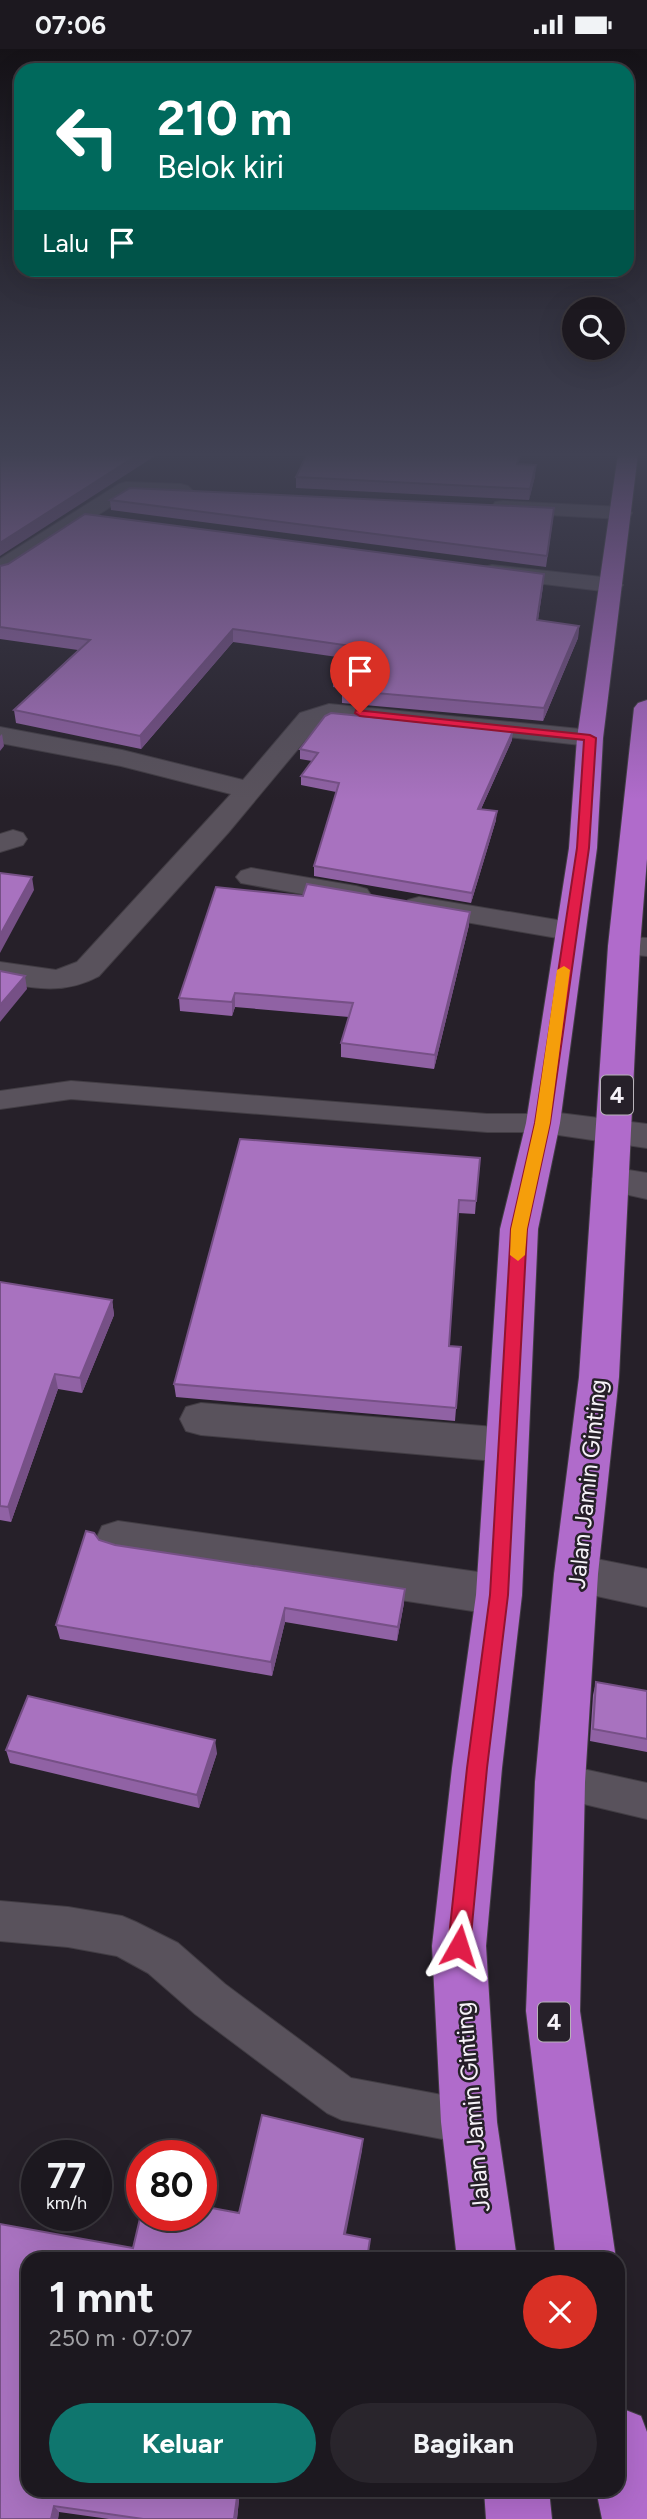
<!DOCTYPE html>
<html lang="id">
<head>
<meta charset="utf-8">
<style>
	:root { --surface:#1c181f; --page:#29252c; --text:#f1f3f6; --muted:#a0a0a4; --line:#3a373d; --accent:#0f766e }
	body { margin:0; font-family:Figtree,sans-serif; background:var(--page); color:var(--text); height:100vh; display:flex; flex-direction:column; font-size:26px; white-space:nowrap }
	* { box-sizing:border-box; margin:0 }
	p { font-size:23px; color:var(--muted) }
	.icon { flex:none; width:38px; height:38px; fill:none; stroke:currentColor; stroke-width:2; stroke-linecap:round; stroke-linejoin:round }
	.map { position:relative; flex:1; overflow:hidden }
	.drawer { position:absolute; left:21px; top:2203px; width:604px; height:245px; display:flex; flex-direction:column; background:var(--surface); border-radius:21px; box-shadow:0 7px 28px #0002,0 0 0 2px var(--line) }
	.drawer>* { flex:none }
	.banner { position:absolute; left:14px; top:14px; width:620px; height:214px; border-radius:21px; box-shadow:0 7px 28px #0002,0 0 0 2px var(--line); background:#00695c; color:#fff; overflow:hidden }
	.tools { position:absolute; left:562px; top:248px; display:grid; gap:14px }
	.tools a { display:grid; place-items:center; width:63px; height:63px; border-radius:50%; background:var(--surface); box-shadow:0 7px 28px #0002,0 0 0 2px var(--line); font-size:35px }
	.speed { position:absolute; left:21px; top:2091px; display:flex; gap:14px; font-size:35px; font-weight:700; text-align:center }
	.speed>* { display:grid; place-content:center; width:91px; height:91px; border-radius:50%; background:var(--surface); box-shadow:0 7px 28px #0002,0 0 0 2px var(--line); line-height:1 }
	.speed small { font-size:18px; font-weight:400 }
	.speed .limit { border:10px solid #d22; background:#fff; color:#111 }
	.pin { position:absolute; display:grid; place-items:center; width:60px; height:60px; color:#fff; margin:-72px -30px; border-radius:50% 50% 50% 0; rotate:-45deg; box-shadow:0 0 7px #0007 }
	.pin .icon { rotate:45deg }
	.me { position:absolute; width:77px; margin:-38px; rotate:6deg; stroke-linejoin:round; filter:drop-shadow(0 0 5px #0008) }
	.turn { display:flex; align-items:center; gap:24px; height:147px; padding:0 28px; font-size:32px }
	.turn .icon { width:91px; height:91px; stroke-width:2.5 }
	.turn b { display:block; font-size:49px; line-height:60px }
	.then { display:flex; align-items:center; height:66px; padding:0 28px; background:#0003; gap:14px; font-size:26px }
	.round { display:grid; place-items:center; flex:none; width:74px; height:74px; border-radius:37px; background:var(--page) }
	.headline { display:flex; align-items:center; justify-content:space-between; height:119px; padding:0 28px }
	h1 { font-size:42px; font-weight:700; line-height:52px }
	.button { display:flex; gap:14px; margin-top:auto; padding:14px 28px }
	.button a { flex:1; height:80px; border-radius:42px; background:var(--accent); color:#fff; font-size:28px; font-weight:700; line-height:80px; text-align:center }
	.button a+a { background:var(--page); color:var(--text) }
	.status { display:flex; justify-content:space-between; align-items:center; height:49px; padding:0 35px; background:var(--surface); direction:ltr }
	.status svg { height:19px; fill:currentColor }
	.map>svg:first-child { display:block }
</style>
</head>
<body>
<div class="status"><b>07:06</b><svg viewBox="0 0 49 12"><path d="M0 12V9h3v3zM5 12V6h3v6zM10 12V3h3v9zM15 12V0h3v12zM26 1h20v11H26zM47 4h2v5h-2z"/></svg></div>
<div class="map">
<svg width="647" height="2470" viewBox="0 0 647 2470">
	<rect width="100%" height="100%" fill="#262029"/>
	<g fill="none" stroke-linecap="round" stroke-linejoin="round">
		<defs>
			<path id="lane" d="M71,1032L487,1065H543L553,1068L557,1074L553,1080L543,1083H487L71,1050L0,1060V1042Z
				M560,1715L647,1734V1770L546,1746L541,1733L546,1720Z
				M0,1852L68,1858L122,1867L136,1873L178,1894L225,1935L351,2029L469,2051L485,2057L491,2073L485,2089L469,2095L342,2071L327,2064L195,1965L148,1924L117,1907L68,1898L0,1892Z"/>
			<path id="street" d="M126,433L181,435L188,437L192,441L188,445L181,447L130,445L8,525L0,527V510L119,435Z
				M503,452L621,458L629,459L632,464L629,469L621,470L495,463L492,458L495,453Z
				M492,516L611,529L619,531L623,536L619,541L611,543L484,528L481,523L484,518Z
				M329,655L590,681L599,683L603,689L599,695L590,697L360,672L331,671L318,676L228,784L99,927C66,945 36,940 0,933V913L56,921L77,913L231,745L121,717L0,694V678L122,701L243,731L300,664Z
				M13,781L23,784L27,790L23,796L0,803V785Z
				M251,819L356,837L367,840L371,846L367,852L356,855L241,834L236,828L241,822Z
				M419,848L569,873L580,875L584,882L580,889L569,891L408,863L404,857L408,851Z
				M624,888L647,889V907L613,904L608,897L613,890Z
				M543,1062L647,1075V1099L531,1082L526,1074L531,1066Z
				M610,1118L647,1124V1150L597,1139L592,1130L597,1121Z
				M201,1354L507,1379L522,1384L528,1396L522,1408L507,1413L201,1386L186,1382L180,1370L186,1358Z
				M118,1472L499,1526L515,1532L522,1546L515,1560L499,1566L118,1508L102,1503L96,1490L102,1477Z
				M576,1506L647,1520V1558L560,1539L554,1525L560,1511Z"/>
			<path id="highway" d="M618,405H638L603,689L597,799L560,1074L538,1180L522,1546L502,1719L486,1897L497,2073L517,2210H457L441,2073L432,1897L452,1719L476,1546L500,1180L526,1074L569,799L577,689Z
				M647,651V810L640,897L619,1328L598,1525L585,1733L580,1962L616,2210H556L526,1962L535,1733L554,1525L579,1328L608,897L634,659L638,654Z
				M618,2358L641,2367L647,2383V2470H602L596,2441H618Z
				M484,2441H549L552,2470H486Z"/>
		</defs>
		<use href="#lane" stroke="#423d44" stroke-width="2"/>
		<use href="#street" stroke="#423d44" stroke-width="2"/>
		<use href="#highway" stroke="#423d44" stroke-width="2"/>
		<use href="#lane" fill="#59525c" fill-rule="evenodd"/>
		<use href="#street" fill="#59525c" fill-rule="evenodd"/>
		<use href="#highway" fill="#b06bcb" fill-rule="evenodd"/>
	</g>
	<path fill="#9062a4" d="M519,415L535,427L529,451L296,439V428Z
		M110,451L553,469L546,518L111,461Z
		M0,517L543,537L538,571L579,577L578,589L543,672L342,654V641L343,640L333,638V626L344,609L233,593L141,700L16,674L14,661L78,601L0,590Z
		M512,691L481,760L496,771L471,854L314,827V817L336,743L301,736V727L312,712L300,710V700Z
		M469,876L434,1020L341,1008V994L349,968L235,958L232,967L180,962L179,949Z
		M240,1090L476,1152L475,1165L458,1164L449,1297L461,1298L455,1372L176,1348L174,1335Z
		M0,1233L112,1251L114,1266L82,1344L58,1340L11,1473L0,1471Z
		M99,1491L115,1496L404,1554L397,1592L285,1573L272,1627L60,1590L56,1576Z
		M596,1633L647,1642V1703L590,1692L593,1646Z
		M6,1701L217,1704L199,1759L10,1714Z
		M362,2102L28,2441H240L237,2470H109L59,2463L58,2470H0L133,2199L239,2164Z"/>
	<path fill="#765086" d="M139,405H158L0,507V494Z
		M536,416L535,427L529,451L530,440Z
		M579,577L578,589L543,672L544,659Z
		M233,580V593L141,700L140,687Z
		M513,682L512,691L477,769L478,760Z
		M2,685L4,697L0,702V687Z
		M497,762L496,771L471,854L472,844Z
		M32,828L34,841L0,904V886Z
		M470,863L469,876L434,1020L435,1006Z
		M25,927L27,940L0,973V956Z
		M235,944V958L232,967V953Z
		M112,1251L114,1266L82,1344L80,1329Z
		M55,1325L58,1340L11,1473L8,1458Z
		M405,1540L404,1554L397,1592L398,1578Z
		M285,1559V1573L272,1627L271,1613Z
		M215,1691L217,1704L199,1759L197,1746Z
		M363,2090L362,2102L344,2195V2185Z
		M238,2441H240L237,2470H234Z
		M54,2457L59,2463L58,2470H51Z"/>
	<path fill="#a872bf" stroke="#765086" stroke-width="2" d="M0,405H139L0,494Z
		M307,405H520L517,415L536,416L530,440L296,428Z
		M130,439L554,459L547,507L110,451Z
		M85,465L544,525L537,571L579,577L544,659L342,641L352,628L333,626L351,597L233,580L140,687L14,661L90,591L0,578V517L8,515Z
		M331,664L513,682L478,760L497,762L472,844L314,817L339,734L301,727L318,704L300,700L325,667Z
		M0,824L32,828L0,886Z
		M307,835L470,863L435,1006L341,994L353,954L235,944L232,953L179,949L216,838L303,847Z
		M0,922L25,927L0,956Z
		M240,1090L480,1109L476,1152L459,1151L449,1297L461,1298L456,1359L174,1335Z
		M0,1233L112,1251L80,1329L55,1325L8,1458L0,1457Z
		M86,1482L94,1484L99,1491L115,1496L405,1540L398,1578L285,1559L271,1613L56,1576Z
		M596,1633L647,1642V1690L593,1680Z
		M28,1647L215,1691L197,1746L6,1701Z
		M262,2066L363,2090L344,2185L370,2190L367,2210H28V2441H238L234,2470H143L54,2457L51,2470H0V2175L133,2199L142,2161V2166H201V2157L239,2164Z"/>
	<linearGradient id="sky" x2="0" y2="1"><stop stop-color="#151217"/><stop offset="0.54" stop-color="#414254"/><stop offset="1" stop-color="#414254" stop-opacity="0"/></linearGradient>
	<rect width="647" height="751" fill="url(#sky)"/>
	<path fill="#e11d48" stroke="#92132f" stroke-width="2" d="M356,661L590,686L596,689L589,799L563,983L550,1074L527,1180L508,1546L487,1719L470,1897L466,1905L459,1908L451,1905L448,1897L467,1719L490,1546L511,1180L535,1074L549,983L577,799L584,691L360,667L355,664Z"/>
	<path fill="#f59e0b" d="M564,917L570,921L550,1074L527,1180L525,1206L518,1212L510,1206L511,1180L535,1074L557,921Z"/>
	<g text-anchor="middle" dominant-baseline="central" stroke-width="5" stroke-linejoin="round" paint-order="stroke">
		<g fill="#262029" stroke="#b8b3ba" stroke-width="2">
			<rect x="601" y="1026.5" width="32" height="39" rx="5"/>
			<rect x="538" y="1953.5" width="32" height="39" rx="5"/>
		</g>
		<g font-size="23" font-weight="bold" fill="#f6f2f8">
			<text x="617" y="1046">4</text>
			<text x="554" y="1973">4</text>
		</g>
		<g font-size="24" fill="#f6f2f8" stroke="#262029">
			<text transform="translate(587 1435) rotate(-84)">Jalan Jamin Ginting</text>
			<text transform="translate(472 2058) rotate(-95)">Jalan Jamin Ginting</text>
		</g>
	</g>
</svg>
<div class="tools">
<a><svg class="icon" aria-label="search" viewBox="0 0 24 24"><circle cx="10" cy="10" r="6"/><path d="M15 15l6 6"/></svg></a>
</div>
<div class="speed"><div>77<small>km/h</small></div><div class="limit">80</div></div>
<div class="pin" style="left:360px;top:664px;background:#d93025"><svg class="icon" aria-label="arrive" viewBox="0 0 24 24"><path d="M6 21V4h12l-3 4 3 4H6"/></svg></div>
<svg class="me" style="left:459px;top:1897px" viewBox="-20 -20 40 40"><path d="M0-17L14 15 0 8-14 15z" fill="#e11d48" stroke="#fff" stroke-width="4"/></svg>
<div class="banner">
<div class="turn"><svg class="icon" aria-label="left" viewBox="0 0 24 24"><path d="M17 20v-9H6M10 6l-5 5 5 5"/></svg><div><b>210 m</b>Belok kiri</div></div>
<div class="then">Lalu<svg class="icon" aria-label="arrive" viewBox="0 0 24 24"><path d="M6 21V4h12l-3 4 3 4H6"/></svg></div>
</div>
<section class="drawer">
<div class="headline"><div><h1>1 mnt</h1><p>250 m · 07:07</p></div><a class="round" style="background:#d93025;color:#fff"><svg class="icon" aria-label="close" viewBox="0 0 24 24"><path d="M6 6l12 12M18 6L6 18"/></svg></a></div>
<div class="button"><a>Keluar</a><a>Bagikan</a></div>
</section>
</div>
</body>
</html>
